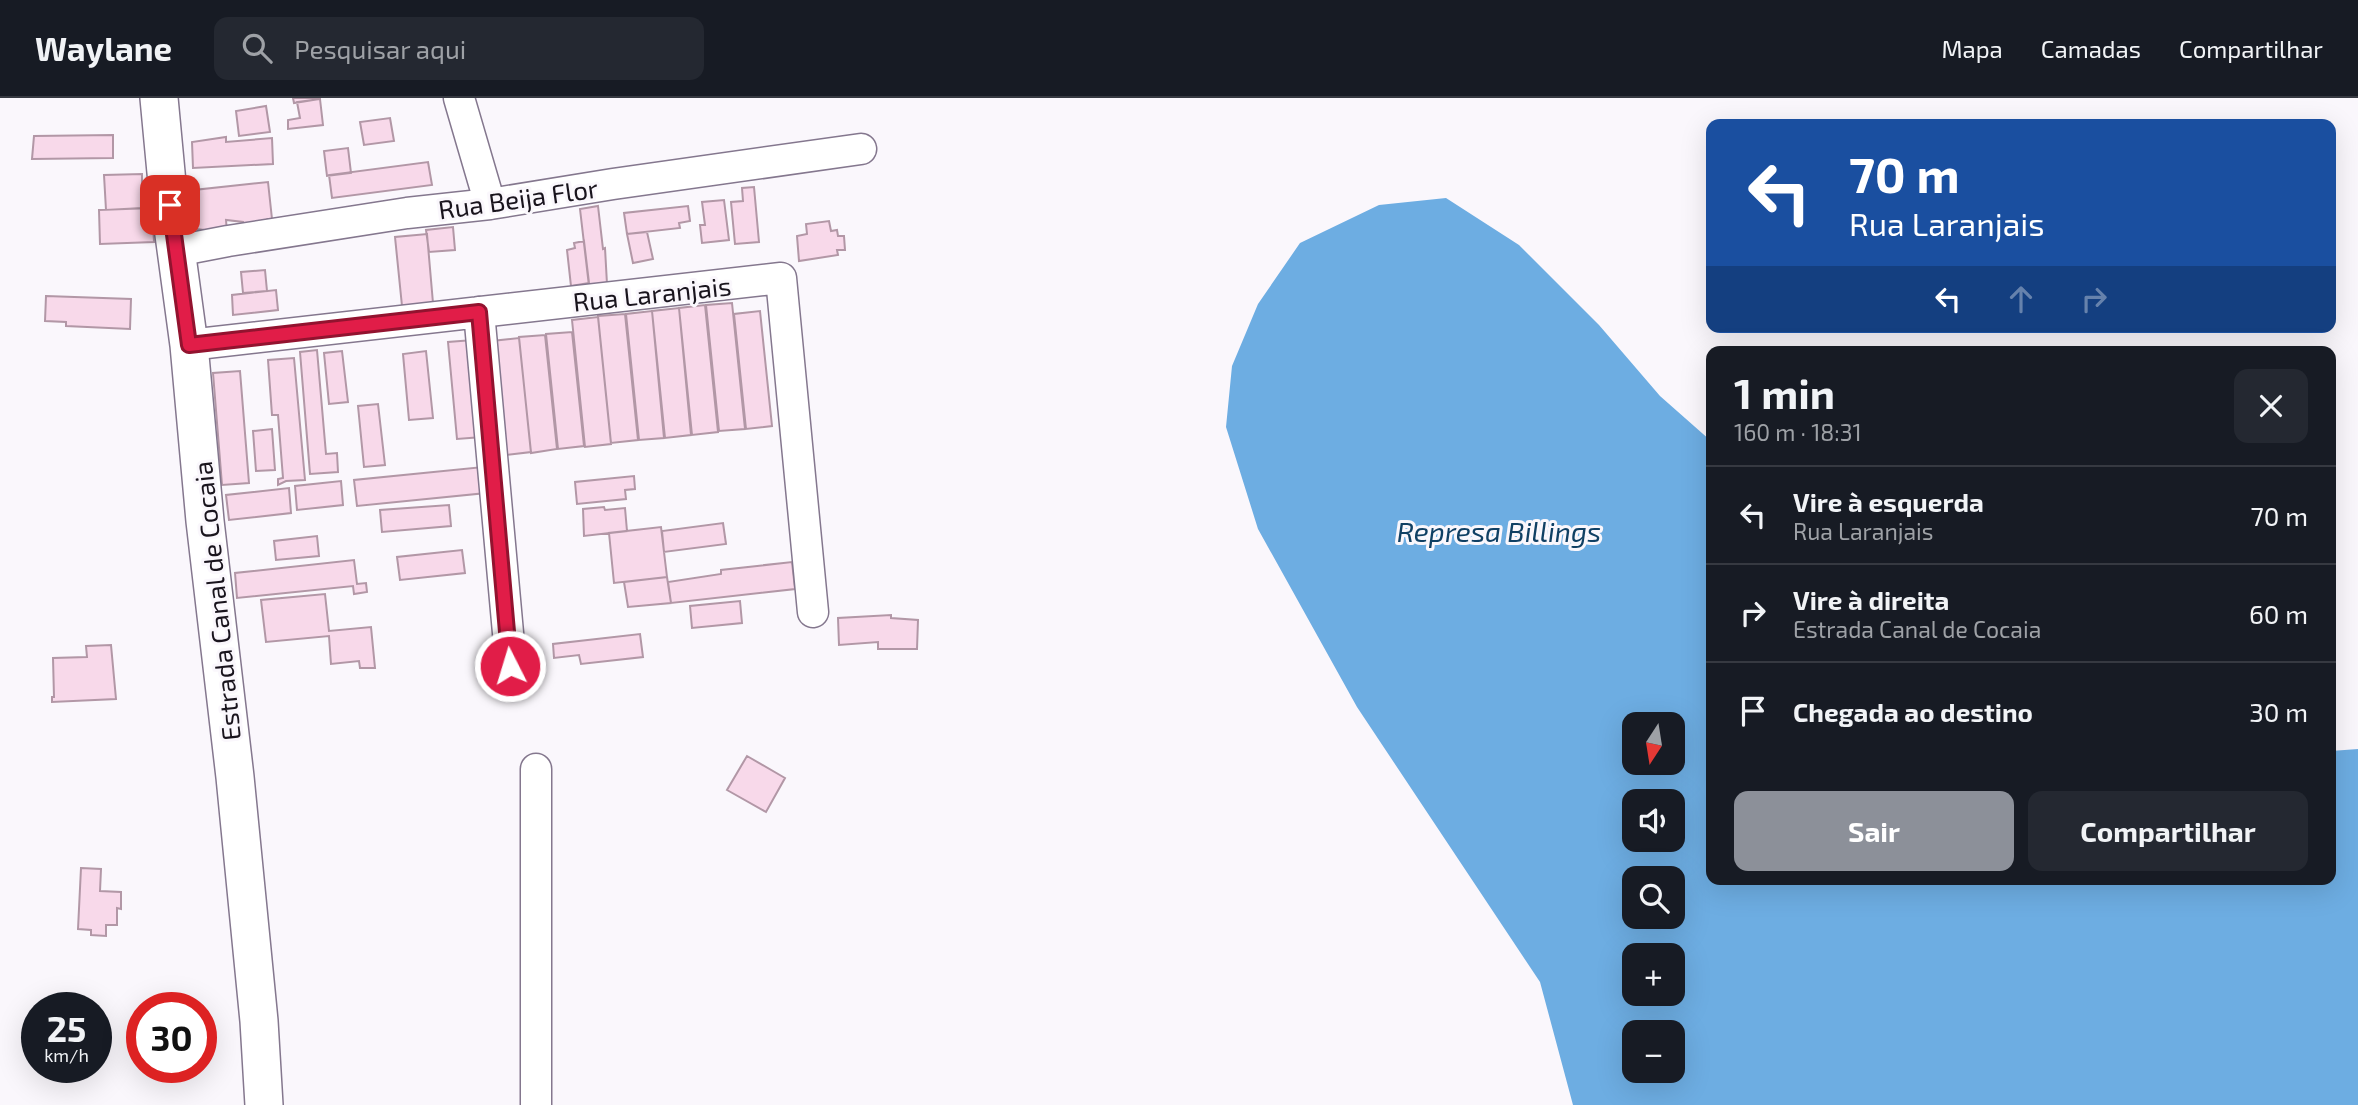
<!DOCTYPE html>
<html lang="pt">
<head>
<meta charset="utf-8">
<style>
	:root { --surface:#171b24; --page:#242831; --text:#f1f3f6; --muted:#9ea1a6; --line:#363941; --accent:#8c9099 }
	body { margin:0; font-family:"Exo 2",sans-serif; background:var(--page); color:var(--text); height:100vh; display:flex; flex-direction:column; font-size:26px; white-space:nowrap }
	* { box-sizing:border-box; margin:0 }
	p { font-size:23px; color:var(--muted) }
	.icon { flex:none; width:38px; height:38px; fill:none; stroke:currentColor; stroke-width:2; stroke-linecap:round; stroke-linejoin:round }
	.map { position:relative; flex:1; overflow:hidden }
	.panel { position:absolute; left:1706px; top:248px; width:630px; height:539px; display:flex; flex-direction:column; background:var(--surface); border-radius:14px; box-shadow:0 7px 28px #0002 }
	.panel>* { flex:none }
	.banner { position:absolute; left:1706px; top:21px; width:630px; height:214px; border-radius:14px; box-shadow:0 7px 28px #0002; background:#1a4fa0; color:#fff; overflow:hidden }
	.needle { width:46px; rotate:192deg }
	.fabs { position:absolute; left:1622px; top:614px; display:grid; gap:14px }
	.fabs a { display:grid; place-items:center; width:63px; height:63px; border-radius:14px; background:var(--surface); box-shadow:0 7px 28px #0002; font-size:35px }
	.speed { position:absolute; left:21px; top:894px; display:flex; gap:14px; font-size:35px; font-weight:700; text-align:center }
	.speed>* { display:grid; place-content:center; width:91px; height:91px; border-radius:50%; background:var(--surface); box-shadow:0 7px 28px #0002; line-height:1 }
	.speed small { font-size:18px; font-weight:400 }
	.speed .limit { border:10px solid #d22; background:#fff; color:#111 }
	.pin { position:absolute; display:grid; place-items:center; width:60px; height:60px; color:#fff; margin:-30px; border-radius:14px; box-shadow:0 4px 10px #0006 }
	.me { position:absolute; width:77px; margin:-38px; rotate:355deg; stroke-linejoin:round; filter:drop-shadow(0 0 5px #0008) }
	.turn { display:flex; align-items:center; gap:24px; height:147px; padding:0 28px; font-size:32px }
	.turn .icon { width:91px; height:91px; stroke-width:2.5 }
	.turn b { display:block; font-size:49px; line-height:60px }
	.lanes { display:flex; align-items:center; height:66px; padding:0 28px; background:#0003; justify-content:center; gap:35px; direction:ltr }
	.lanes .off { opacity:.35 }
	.round { display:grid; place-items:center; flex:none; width:74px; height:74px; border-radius:14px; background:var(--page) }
	.head { display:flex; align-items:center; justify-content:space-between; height:119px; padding:0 28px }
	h1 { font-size:42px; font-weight:700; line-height:52px }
	.action { display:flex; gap:14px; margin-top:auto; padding:14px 28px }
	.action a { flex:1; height:80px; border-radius:14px; background:var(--accent); color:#fff; font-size:28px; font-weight:700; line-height:80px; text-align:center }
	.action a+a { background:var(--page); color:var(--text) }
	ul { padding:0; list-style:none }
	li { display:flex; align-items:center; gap:21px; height:98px; padding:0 28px; border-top:2px solid var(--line) }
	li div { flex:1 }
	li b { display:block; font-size:26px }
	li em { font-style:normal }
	header { display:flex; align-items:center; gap:42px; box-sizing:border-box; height:98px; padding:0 35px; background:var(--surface); border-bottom:2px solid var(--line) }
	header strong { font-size:33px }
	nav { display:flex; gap:38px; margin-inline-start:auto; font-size:24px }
	.search { width:490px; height:63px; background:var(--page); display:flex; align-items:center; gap:18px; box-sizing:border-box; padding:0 24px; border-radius:14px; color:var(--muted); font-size:26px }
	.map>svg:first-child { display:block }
</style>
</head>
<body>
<header>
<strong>Waylane</strong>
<div class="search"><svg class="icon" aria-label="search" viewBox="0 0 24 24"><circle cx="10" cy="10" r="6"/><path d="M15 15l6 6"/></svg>Pesquisar aqui</div>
<nav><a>Mapa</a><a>Camadas</a><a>Compartilhar</a></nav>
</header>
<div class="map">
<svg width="2358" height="1007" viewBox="0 0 2358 1007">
	<rect width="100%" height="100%" fill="#faf7fc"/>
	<path fill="#6dade2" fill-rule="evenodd" d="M1446,100L1519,147L1599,227L1660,298L1711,343L1712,782H2331V653L2358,651V1007H1573L1540,884L1357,609L1258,431L1226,329L1232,268L1258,206L1300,145L1379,107ZM1673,626V665H1634V626ZM1634,704H1673V742H1634ZM1634,780H1673V819H1634ZM1634,858H1673V896H1634ZM1673,934V973H1634V934Z"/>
	<path fill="#f8d9ea" stroke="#b297a6" stroke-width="2" d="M293,0H320V1L294,5Z
		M320,1L323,27L288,31V22L300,20L297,4Z
		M266,8L270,34L239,38L236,13Z
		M390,20L394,43L364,47L360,24Z
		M113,37V60L32,61L34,38Z
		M226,39V44L272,40L273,66L193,70L192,44Z
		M348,50L351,75L327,78L324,53Z
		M428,64L432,87L332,100L329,77Z
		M142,76V110L106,112L104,77Z
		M268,84L272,121H268L272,128L244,133L243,124L226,122L227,135L197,131L194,92Z
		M754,89L759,144L735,146L731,104L743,103L742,90Z
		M724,102L729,142L702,145L700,127H705L702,104Z
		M598,108L603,151L605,150L607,186L589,188L580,111Z
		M688,108L690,123L679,125L680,130L627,136L624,115Z
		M152,110L154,144L100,146L99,112Z
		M829,123L831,133L837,132L838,138H844L845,152H837L838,157L799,163L797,138L807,136L806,126Z
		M453,129L455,152L429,154L426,132Z
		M647,134L653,161L633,165L627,136Z
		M427,136L433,205L402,208L395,139Z
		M584,143L589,185L571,188L567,152L575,150L574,145Z
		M265,172L267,193L243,195L241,174Z
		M276,192L278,212L233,217L232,197Z
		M46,198L131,201L130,231L66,228V224L45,223Z
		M732,205L745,331L719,333L706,207Z
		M705,207L718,334L692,337L679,210Z
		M679,210L691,337L665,340L652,213Z
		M652,213L664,340L639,342L626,216Z
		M760,213L772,328L746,331L734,216Z
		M625,216L638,342L611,345L598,218Z
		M598,219L611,346L585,349L572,222Z
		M572,234L584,348L558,351L546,236Z
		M545,237L557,351L531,355L519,239Z
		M519,240L531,354L505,357L492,243Z
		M473,242L482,339L457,341L448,244Z
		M317,252L326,356L337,355L338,374L310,376L300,254Z
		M342,253L348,304L329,306L324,255Z
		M426,253L433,320L409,322L403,256Z
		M294,260L305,382L286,383L278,387V381L283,380L278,317H272L268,262Z
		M240,273L249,385L222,387L213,275Z
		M378,306L385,367L364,369L358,308Z
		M272,331L275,372L256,373L253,333Z
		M483,369L486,395L357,408L354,382Z
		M634,378L635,391L625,392L626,401L577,406L575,384Z
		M341,383L343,407L297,412L295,388Z
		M289,390L291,415L229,422L226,397Z
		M449,407L451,428L382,434L380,412Z
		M604,409L605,412L625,410L627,433L584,438L583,411Z
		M723,425L726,446L664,454L662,433Z
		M661,429L667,479L614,485L609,435Z
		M317,438L319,458L276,462L274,443Z
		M462,452L465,475L400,482L397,459Z
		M354,462L357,486L366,485L367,494L354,496L353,488L237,500L235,475Z
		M792,464L795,491L671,505L668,484L721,476V472Z
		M667,479L671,505L628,509L624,484Z
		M325,496L329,533L371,529L375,570H360L359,563L331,566L329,538L266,544L261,502Z
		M740,503L742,525L692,530L690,508Z
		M891,517V520L918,522L917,551H878V544L839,547L838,520Z
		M640,536L643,559L581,566L579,557L554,560L553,546Z
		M111,547L116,601L52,604V599H54L53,560L87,559L86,548Z
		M747,658L785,680L766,714L727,692Z
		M81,770L101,771L100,793L121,794V811L117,810V827H106V838L91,837V832L78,831Z"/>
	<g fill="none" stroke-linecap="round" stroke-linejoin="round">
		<defs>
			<path id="minor" d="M459,0L490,106
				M176,153L228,143L407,115L490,106L613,86L861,51
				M479,214L511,568
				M189,247L781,180L813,514
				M536,671V1007"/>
			<path id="tertiary" d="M159,0L167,85L189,247L205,423L235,679L259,923L264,1007"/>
		</defs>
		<use href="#minor" stroke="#84778e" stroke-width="33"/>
		<use href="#tertiary" stroke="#84778e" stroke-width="40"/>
		<use href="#minor" stroke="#fff" stroke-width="30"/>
		<use href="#tertiary" stroke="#fff" stroke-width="37"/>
	</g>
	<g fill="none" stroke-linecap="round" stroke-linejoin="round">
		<defs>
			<path id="route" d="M170,107L189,247L479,214L510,568"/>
		</defs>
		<use href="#route" stroke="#92132f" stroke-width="18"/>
		<use href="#route" stroke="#e11d48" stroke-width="12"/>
	</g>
	<g text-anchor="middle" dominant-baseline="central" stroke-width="6" stroke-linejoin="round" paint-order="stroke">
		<g font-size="26" fill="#19141d" stroke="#faf7fc">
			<text transform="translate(518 100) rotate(-8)">Rua Beija Flor</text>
			<text transform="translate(652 195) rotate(-6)">Rua Laranjais</text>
			<text transform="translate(216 503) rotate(-96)">Estrada Canal de Cocaia</text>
		</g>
		<g font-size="28" font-style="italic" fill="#104064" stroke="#faf7fc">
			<text x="1499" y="433">Represa Billings</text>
		</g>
	</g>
</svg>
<div class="fabs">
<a><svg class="needle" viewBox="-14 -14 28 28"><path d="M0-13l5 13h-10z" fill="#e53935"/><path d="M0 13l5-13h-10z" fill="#9ea1a6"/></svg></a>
<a><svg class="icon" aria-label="sound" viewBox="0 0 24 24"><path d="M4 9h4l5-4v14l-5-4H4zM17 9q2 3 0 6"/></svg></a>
<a><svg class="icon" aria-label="search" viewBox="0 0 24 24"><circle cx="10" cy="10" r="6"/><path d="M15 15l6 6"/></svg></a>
<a>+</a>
<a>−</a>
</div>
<div class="speed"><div>25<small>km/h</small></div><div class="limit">30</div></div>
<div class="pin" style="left:170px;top:107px;background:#d93025"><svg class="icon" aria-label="arrive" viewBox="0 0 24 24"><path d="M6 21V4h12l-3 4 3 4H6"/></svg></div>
<svg class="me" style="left:510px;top:568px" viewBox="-20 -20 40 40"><circle r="17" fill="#e11d48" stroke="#fff" stroke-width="3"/><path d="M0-11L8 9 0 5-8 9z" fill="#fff"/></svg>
<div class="banner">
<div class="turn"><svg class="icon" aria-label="left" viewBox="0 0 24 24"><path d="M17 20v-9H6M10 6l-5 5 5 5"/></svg><div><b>70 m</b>Rua Laranjais</div></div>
<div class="lanes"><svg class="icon" aria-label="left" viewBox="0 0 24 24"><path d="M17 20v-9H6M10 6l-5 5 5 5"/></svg><svg class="icon off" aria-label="ahead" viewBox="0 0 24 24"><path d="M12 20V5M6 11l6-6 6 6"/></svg><svg class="icon off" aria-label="right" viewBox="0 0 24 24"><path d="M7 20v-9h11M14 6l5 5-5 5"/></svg></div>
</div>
<section class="panel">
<div class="head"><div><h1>1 min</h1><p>160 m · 18:31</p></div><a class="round"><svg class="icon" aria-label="close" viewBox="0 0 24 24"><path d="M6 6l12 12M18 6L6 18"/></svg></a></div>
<ul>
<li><svg class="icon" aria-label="left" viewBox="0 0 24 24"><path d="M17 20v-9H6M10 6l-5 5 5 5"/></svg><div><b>Vire à esquerda</b><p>Rua Laranjais</p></div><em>70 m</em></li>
<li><svg class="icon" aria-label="right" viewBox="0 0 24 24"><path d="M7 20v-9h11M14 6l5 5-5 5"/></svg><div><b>Vire à direita</b><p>Estrada Canal de Cocaia</p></div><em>60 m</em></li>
<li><svg class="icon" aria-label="arrive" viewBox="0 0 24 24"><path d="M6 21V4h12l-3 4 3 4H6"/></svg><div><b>Chegada ao destino</b></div><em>30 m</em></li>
</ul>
<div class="action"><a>Sair</a><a>Compartilhar</a></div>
</section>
</div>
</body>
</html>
